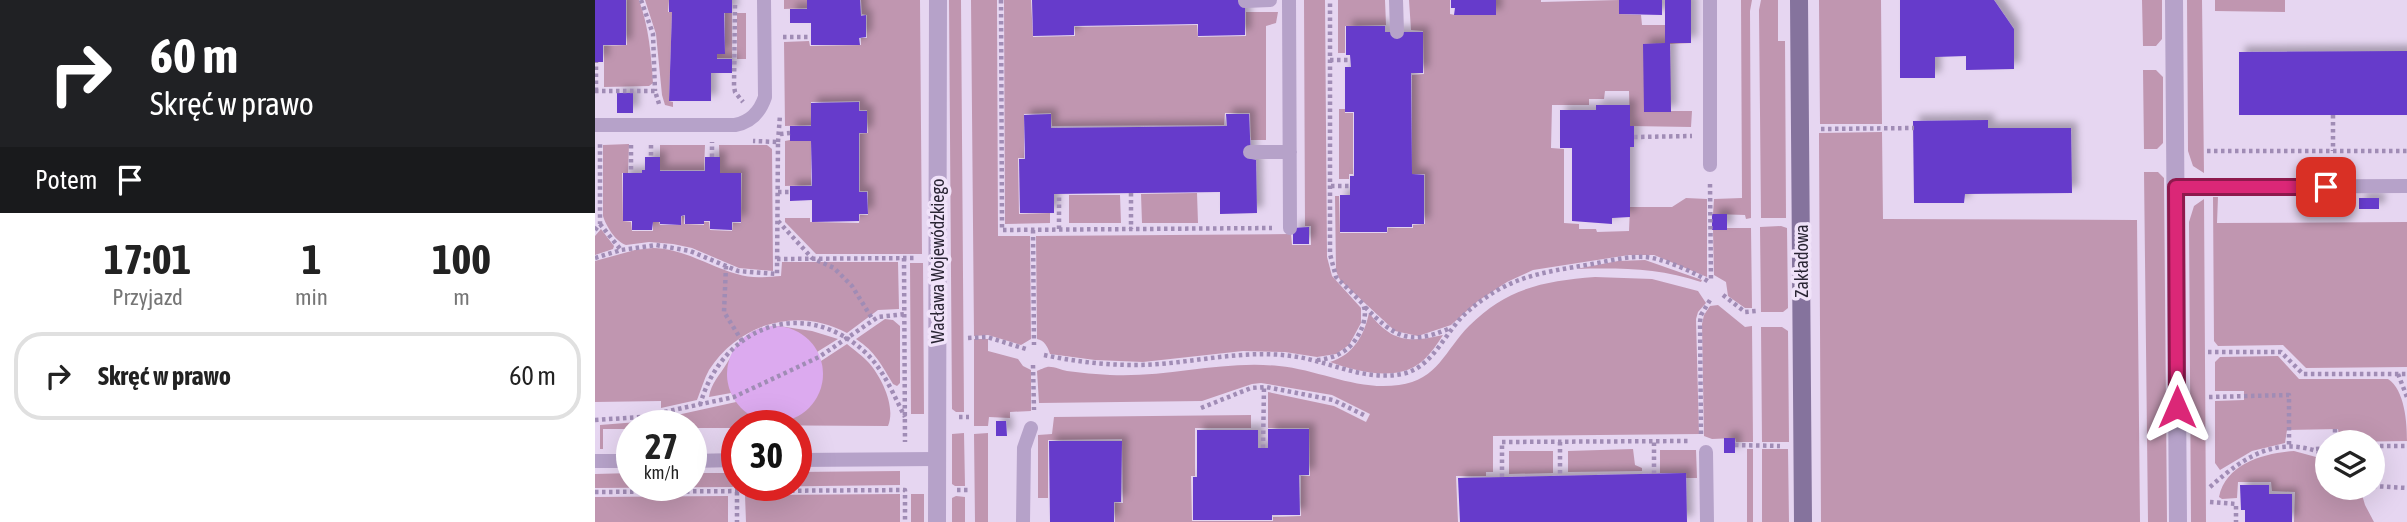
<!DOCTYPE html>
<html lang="pl">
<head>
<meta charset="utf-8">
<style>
	:root { --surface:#fff; --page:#f2f2f2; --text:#222; --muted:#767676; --line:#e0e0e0 }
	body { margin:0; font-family:"Asap Condensed",sans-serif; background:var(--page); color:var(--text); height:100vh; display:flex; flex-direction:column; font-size:26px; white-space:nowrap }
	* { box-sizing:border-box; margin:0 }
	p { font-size:23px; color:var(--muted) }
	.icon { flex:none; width:38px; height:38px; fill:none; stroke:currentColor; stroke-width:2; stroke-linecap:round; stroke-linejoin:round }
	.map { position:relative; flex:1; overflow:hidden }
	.drawer { display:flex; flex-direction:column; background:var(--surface); width:595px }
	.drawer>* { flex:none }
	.guide { background:#202124; color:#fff; overflow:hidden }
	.fabs { position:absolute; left:1720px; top:430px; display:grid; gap:14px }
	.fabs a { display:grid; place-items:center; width:70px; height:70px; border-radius:50%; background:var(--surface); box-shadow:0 7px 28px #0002; font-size:35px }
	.speed { position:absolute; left:21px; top:410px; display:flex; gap:14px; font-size:35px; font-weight:700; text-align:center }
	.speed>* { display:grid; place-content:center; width:91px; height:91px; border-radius:50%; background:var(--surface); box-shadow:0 7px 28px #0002; line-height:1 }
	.speed small { font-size:18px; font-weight:400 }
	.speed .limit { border:10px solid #d22; background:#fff; color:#111 }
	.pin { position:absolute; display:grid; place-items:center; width:60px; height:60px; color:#fff; margin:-30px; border-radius:14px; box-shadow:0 4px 10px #0006 }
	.me { position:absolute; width:77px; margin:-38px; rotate:0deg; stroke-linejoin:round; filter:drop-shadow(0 0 5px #0008) }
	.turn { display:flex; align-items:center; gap:24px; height:147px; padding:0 35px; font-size:32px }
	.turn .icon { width:91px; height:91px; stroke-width:2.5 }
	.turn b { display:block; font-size:49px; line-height:60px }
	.then { display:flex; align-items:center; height:66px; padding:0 35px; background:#0003; gap:14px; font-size:26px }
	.eta { display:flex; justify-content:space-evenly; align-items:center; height:119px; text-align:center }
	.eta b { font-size:42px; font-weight:700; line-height:49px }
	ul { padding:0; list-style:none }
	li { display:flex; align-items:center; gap:21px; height:88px; margin:0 14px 10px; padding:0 21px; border:4px solid var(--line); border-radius:28px }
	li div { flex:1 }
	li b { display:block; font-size:26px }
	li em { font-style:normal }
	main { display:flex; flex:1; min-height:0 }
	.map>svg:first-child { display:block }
</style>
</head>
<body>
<main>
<section class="drawer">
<div class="guide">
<div class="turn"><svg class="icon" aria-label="right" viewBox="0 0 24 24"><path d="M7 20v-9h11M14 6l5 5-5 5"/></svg><div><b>60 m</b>Skręć w prawo</div></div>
<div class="then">Potem<svg class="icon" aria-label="arrive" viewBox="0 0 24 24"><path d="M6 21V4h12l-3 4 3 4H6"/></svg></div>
</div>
<div class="eta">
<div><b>17:01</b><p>Przyjazd</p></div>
<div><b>1</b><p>min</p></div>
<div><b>100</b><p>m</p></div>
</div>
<ul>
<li><svg class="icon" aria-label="right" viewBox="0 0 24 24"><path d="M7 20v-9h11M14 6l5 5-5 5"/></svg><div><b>Skręć w prawo</b></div><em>60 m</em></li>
</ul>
</section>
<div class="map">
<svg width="1812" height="522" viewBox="0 0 1812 522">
	<defs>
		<filter id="shadow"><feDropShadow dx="6" dy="-6" stdDeviation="3.5" flood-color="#0004"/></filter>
	</defs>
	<rect width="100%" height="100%" fill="#e6d6f1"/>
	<path fill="#c096b0" d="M32,0H44C54,28 56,54 58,83L54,86L9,87V46L32,45Z
		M50,0H74L73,12H77L74,101L78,102V107L70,105L67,95L61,34Z
		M189,0H212V8L189,9Z
		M266,0H325L327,254H221L190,222V218H215V222L264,223L265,215H273V191H265V134L273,133L272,110H265V101L216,102V125L190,126L189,42L214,41L215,46L266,45V38H272V15L267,14Z
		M354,0H366L369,412H361L357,409Z
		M376,0H402L403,236H435L436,339L426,345L393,335L379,336Z
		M409,0H436L438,37L480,36V27L602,25L603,37L651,36V12H683L681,23L671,26V140H656L655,113H630L629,125L457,126L456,113L429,114V158H423L424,214L455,213V223L410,224Z
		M709,0H730L732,257L737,276L766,308V323L754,345L741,354L722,357L690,352L648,351L548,362L500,360L455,354C453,347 449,340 442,339L441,236L696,234L697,245H716V226H710Z
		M743,0H790L791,25L750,26V53H743Z
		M814,0H855V14L860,15H900L901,0H946V2L1024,0V14L1046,15L1047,25H1070L1096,0V43L1075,44L1076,111H1097L1096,127L1035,126L1034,91H1010L1009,99H994V105H957L956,148L969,149V223L984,224V229H1001L1002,232L1034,231L1035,207H1077L1091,198L1112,199V277L1059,255H1034L938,270L912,282L883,301L856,325L823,336L800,331L745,280L741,271L740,196H744L745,233H792L793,228H818V225L830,224V174H817V75L829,74L828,31L816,30Z
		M1146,0H1157L1155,11L1156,218L1151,219L1150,215L1118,214L1119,199L1147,198Z
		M1166,0H1183V41H1190L1191,218H1166L1164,10Z
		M1224,0H1286L1287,124H1225Z
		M1547,0H1567V39L1561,46H1548Z
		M1592,0H1607L1609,173L1598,166L1593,151Z
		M1620,0H1690V12L1620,11Z
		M130,13H137V58H122V54H130Z
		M142,13H151V59H142Z
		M1548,70H1561L1568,77V143L1562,149H1549Z
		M744,109H750V113H758V174H754V179H744Z
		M1287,132L1288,219L1542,220L1545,522H1226L1224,133Z
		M195,140L216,141V185L190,186V141Z
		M34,144L33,173H27L28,221L36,222L37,231H58V222H64L65,225H86L87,216H89V224L109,225V222H114L115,230L137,231L138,223H146L147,173H125L124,145H172L177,149L178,271L144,268L97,248L78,244L54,242L31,245C21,242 11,226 8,216V145Z
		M65,145H110L109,170H65Z
		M1549,172H1563L1569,178L1572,522H1553Z
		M602,193L603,223H547L546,194Z
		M474,195H525L526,223H474Z
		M1618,197H1623L1622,223L1812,222V367L1711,368L1688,345L1623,346L1619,341Z
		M1609,199L1611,522H1596L1594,222L1599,206Z
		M1186,226L1192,228L1193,308L1188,312H1166L1165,227Z
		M1132,228H1156L1157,308H1150L1133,296L1131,282L1119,275L1118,230Z
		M6,229L19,246L18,249L0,255V236Z
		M58,248C90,249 113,266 142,274C156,279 172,277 186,276L187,262H303L304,309L283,310L252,333C203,306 144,323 114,370C109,379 106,390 102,400L66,408V401L0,402V261L40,250Z
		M1050,260L1107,280L1106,282C1064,268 1025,268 981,269L1023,261Z
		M315,263H328L329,414H316Z
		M1000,277L1057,279L1103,291L1111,303L1103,312L1101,319L1104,434L898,436V472H891V476H861L863,522H520V503H528L527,439L453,440V498H443V435L457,434L459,417L656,415V428H600V476H596L597,521H678V517L706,516V476H715L714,428H673V392L739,406L771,422L775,414L737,395L666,383L657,384L607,401L444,403L442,371C444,370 451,367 452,367C458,366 466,370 472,371C486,373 501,374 515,375C572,378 627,360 684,366C725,370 762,391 804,385C843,380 850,350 874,326C912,288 949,281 1000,277Z
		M1123,305L1150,327L1157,326L1158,442H1141L1140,438L1117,439L1109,436L1107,324L1109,315L1115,306Z
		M774,313C797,342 813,343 848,335C841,346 833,358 822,365C798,381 760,371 735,362C758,355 769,336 774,313Z
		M290,319L298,320L305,326V383L302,386L298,384C287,366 280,351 261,339Z
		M184,326L217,331L243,339L222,352L226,361L252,344C259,350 268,356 274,363C287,378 301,407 293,426L142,425V428H96V425H37V429H8V449H5V425L55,421L141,402L136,393L114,397C116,383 125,375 132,363C148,338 151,328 184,326Z
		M1166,327H1187L1193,331L1194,442H1167Z
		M393,339V351L423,359L428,366L436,370V411L415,412V418L394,417L393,426H379V339Z
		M1683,356L1704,379H1793C1810,390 1812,423 1812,441L1745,442L1743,429L1692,430L1690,443L1657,451L1625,470L1620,463V401L1649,400V391H1620V362L1625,357Z
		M369,433L370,486H360L357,484V434Z
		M393,433V522H380L379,434Z
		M1038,449L1040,465L1047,468V471L973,472V451Z
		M1152,449H1158V522H1152Z
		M1167,449H1193L1194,522H1167Z
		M1065,450H1101L1102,478H1091V473H1065Z
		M914,451H958V473L914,474Z
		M1699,451L1732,460V488H1765L1770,505L1779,522H1699L1700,492L1677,491L1676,482H1643L1642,498L1627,499L1624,497C1631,463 1670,453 1699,451Z
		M305,471V485L146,487V485H201V472Z
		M37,473V485H96V473H137L138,487L0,488V474Z
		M305,494V522H151L150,495Z
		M316,494H329V522H316Z
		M133,496V522H0V497Z
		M361,496L370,497V522H357V498Z"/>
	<path fill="#dcaaef" d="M132 374a48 48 0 1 1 96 0a48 48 0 1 1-96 0Z"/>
	<path fill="#663acb" filter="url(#shadow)" d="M0,0H31V45H8V62H0Z
		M74,0H137V13H129L130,54H122V59H137V73H116V101H74L77,12H74Z
		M212,0H265L266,16L271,15V37L264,38L265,45H216V23H195V9H212Z
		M437,0H650V35L603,36V24L479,26V35L438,36Z
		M856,0H901V15H859L860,8H856Z
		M1024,0H1067V15L1024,14Z
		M1070,0H1096V43H1075L1076,112H1049L1048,44L1070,43Z
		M1305,0H1399L1419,29V69L1371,70V56L1340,57V78H1305Z
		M751,26H790V32H828V73H816L817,174L829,175V224H817V227H792V232H745V195H755V176H759V112H750V67H756L755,55H751Z
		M1812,51V115H1644V52Z
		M22,93H38V113H22Z
		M264,102V111H272V133H264V192H272L273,214H264V221L217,222V200L195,201V186H217L216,141H195V126H216V103Z
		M1001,105H1035V126H1039V147H1035V217L1017,218V224L977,221V148H965V110H1001Z
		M456,114V128L632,126L631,114H654L656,159L661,160L662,213L625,214V192L459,194V213H425L424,159H430L429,115Z
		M1393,120V128H1476L1477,193L1370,194L1369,203H1319L1318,121Z
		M50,157H65V171H110V157H125V173H146V222H137V230L115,229V221H109V224H90V215L86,216V225L65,224V222H58L57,230H37V221H28V173H47V170H50Z
		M1764,198H1784V209H1764Z
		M1117,214H1132V230H1117Z
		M714,227V244H698V228Z
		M401,421H411L412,436H401Z
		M673,429H714V475H704L705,515H677V520H598V477H602V430H663V448H673Z
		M1129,438H1140V453H1129Z
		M454,441H527L526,502H519V522H455Z
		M1091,473L1092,522H865L863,478Z
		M1645,485H1674V494H1697V522H1650V510H1646Z"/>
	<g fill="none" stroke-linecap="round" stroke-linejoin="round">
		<path stroke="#a08cb5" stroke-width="4.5" stroke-dasharray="3.5 3.5" stroke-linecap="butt" d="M46,0L58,34L60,91
			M406,0L407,230L677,228
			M140,5L139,86L140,92L148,102
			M188,37H216
			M735,60H755
			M0,91H60L65,107
			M1,91V62
			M1738,115V151
			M1226,129L1319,128
			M185,134L195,133
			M1039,137L1097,136
			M183,142L185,115
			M36,145V173
			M56,145V157
			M1612,151H1812
			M117,157V142
			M1115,184L1116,281
			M736,186H755
			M183,192H195
			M536,193V229
			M183,221L217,258L239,268L257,286L278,320
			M5,224L26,250
			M464,229V194
			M0,230L5,224V142
			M438,230L439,345
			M0,258L26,250L61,245L95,251L143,271L182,274L183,142L158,141
			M309,258L310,442
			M182,259L322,258
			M131,266L129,312L147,341
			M1128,295L1150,312L1161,311
			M770,307C799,336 813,346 853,329
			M373,338L392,337L431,349
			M1613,352H1686L1708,374H1812
			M449,355C487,363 526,367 565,364C612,360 656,349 703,357C738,363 770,381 807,374C838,368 849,333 871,313C913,276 945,273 997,264C1014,261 1032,256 1050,257C1067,258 1100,272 1114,282
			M722,360C745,358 760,347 768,325C770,317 771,311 768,304L741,277L735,254V0
			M438,365L439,410
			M1803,374L1812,397
			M1614,397L1694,395V446
			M105,405C127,326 209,295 271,353C289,370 299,396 310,417
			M606,408L656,388L671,387L738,400L771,416
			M364,417H374
			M0,420L46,417L139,397L224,357L283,317L310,314
			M1740,429V443
			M1106,434L1105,322L1106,315L1115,300
			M965,442V476
			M1140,445L1185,446
			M1778,446H1812
			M668,448L669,387
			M1721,449L1732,448
			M1059,474V442
			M907,477V442L1095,441
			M142,485V522
			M1778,486L1812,488
			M1615,487C1651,455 1684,434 1732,455
			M362,490H375
			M0,492L310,490V522
			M1615,502L1641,504V522"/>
		<path stroke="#b6a2c9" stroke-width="14" d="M694,0L695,228
			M801,0L802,32
			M650,1L675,0
			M0,125H140C156,122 165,112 170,97L169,0
			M655,152H695
			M1115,165V0
			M1581,187L1812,186
			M1111,452L1112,522
			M201,460L341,459
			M0,461H37
			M96,461L142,460
			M428,522L429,448L436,428"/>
		<path stroke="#b6a2c9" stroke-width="18" d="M1579,0L1583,522
			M342,522L343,0"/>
		<path stroke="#85739d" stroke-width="18" d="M1204,0L1208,522"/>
	</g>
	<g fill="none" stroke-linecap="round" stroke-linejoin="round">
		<defs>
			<path id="route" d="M1582,407L1581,187H1731"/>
		</defs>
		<use href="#route" stroke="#8e194d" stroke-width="18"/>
		<use href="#route" stroke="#db2777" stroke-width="12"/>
	</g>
	<g text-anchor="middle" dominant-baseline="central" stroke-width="7" stroke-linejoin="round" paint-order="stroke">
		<g font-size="18" fill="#2a2534" stroke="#f0e2f9">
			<text transform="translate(342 261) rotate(-90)">Wacława Wojewódzkiego</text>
			<text transform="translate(1206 261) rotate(-90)">Zakładowa</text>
		</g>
	</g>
</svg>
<div class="fabs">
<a><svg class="icon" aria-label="layers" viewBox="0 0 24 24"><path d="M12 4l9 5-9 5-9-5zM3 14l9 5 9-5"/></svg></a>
</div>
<div class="speed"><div>27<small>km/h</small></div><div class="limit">30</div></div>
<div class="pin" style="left:1731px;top:187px;background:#d93025"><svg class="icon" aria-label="arrive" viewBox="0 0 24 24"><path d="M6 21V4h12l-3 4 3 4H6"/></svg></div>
<svg class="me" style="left:1582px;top:407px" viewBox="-20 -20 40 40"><path d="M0-17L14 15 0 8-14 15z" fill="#db2777" stroke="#fff" stroke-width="4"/></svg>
</div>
</main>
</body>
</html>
